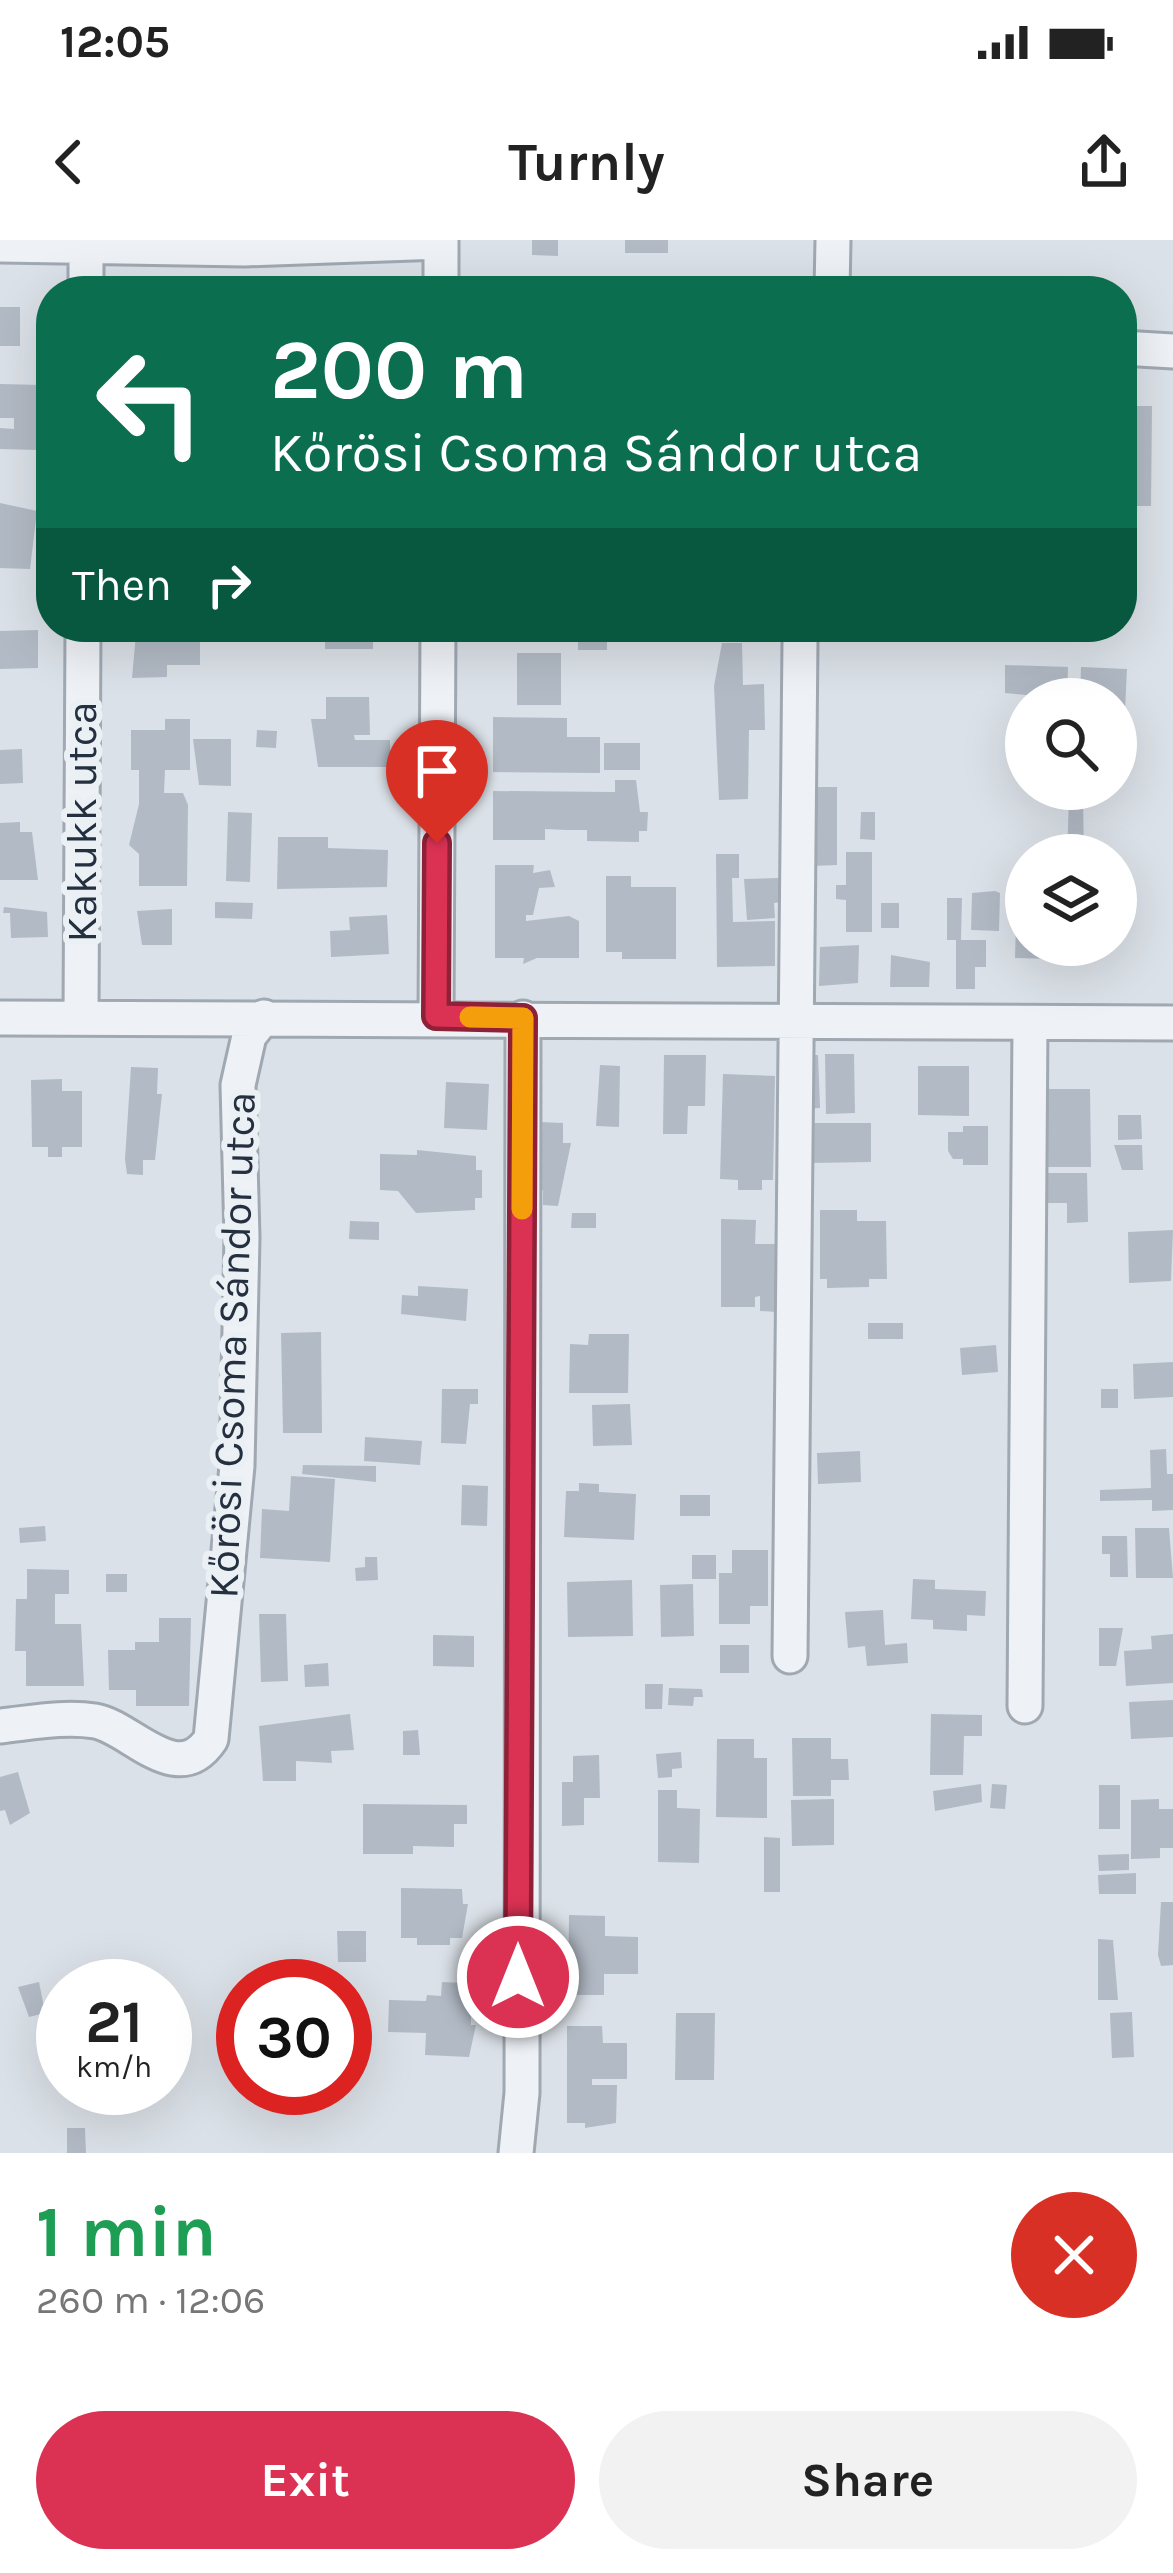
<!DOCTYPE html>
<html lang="en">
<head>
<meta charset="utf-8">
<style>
	:root { --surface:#fff; --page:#f2f2f2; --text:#222; --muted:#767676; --accent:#db3254 }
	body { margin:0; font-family:Karla,sans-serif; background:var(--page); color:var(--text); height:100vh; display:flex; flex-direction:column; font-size:45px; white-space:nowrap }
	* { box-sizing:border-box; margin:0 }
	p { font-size:39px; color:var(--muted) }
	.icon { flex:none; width:66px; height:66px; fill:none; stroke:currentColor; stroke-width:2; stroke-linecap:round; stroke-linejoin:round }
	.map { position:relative; height:1913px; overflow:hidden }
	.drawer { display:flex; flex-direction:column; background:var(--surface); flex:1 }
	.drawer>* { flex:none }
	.guide { position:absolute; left:36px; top:36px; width:1101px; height:366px; border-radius:48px; box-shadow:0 12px 48px #0002; background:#0b6e4f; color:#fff; overflow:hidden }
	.fabs { position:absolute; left:1005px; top:438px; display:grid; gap:24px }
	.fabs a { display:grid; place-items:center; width:132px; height:132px; border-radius:50%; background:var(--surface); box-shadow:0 12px 48px #0002; font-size:60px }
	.speed { position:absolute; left:36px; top:1719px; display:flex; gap:24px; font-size:60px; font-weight:700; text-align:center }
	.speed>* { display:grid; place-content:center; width:156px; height:156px; border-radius:50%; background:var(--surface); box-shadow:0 12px 48px #0002; line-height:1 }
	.speed small { font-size:30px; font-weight:400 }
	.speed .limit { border:18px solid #d22; background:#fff; color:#111 }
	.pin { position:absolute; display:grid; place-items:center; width:102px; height:102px; color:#fff; margin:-123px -51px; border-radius:50% 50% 50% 0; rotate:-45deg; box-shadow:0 0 12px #0007 }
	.pin .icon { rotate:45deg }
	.me { position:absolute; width:132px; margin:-66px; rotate:0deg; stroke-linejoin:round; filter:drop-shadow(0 0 9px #0008) }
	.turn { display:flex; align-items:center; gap:42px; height:252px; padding:0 36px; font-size:54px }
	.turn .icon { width:156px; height:156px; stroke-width:2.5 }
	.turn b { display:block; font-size:84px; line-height:102px }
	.then { display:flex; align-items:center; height:114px; padding:0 36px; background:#0003; gap:24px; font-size:45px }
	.round { display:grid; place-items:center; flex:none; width:126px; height:126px; border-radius:63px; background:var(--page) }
	.head { display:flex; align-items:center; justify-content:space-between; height:204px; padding:0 36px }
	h1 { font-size:72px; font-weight:700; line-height:90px; color:#1e9e55 }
	.primary-button { display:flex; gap:24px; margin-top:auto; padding:24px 36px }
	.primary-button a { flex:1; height:138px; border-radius:72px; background:var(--accent); color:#fff; font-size:48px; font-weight:700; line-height:138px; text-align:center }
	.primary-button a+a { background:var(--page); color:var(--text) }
	.status { display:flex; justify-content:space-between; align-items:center; height:84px; padding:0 60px; background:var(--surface); direction:ltr }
	.status svg { height:33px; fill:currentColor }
	header { display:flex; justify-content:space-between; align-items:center; height:156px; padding:0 36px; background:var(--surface); font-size:54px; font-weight:700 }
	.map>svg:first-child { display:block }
</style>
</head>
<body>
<div class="status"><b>12:05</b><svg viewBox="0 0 49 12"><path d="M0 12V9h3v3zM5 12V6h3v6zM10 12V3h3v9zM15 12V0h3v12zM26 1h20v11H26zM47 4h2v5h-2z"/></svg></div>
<header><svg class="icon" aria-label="back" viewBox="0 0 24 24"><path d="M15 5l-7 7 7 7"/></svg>Turnly<svg class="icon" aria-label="share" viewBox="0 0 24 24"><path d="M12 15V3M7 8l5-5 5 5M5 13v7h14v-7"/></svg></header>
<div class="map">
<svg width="1173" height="1913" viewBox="0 0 1173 1913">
	<rect width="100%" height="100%" fill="#dbe1e8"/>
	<path fill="#b2bac5" d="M532,0H558V16L532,15Z
		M625,0H668V13H625Z
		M0,67H20V106H0Z
		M0,144L42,145L40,210L0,209V188L14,189V178H0Z
		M1122,157H1134V166H1152L1151,266H1122Z
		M0,263L37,271L30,329L0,328Z
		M131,387H200V425H167V437L132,438L136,394Z
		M325,387H373V409H325Z
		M38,390V428L0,429V391Z
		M578,393H607V410H578Z
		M722,403H742L743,445L764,444L765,490H749L748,559L719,560L714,446Z
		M517,413H561V465H517Z
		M1005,425L1068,427L1067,459L1005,453Z
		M1081,427L1127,429L1123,511H1116V459H1080Z
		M326,457H369L370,495H354L355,500H390V527H318L311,479H326Z
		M493,477L567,478V497H600V533L493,532Z
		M165,479H190V530H165L164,553H183L188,565L187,646H139V614L129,605L139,564V530H131V490H165Z
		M257,490L277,491L276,508L256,507Z
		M193,499H231V546L199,545Z
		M604,503H640V530H604Z
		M22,509L23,543L0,544V510Z
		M615,540H636L640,572H648L647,591H639V602L587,601V590H566L545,589V600H493V551L615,552Z
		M811,547H837V625L811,626Z
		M1069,558H1083L1084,615H1067Z
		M228,572L252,573L250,642L226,641Z
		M861,572H875V600L860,599Z
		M20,582V592H32L38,640H0V583Z
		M278,597H328V608L388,610L387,647L277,649Z
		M846,612H872V692H846V660L836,659V645H846Z
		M716,614H739V638H732L733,682L775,681V726L717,727Z
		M495,625H534L533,633L550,630L555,647L539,648L533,675H526V681L569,676L579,681V718H537L523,724L524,718H495Z
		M606,636H631V647H676V719H622V712H606Z
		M779,638L781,662L774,663L775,678L747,680L744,639Z
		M1017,643L1026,644V705H1053L1052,719L1015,718Z
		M995,651L1000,653L999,691L971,690L972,653Z
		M947,658H962L961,700H986V727H975V749H956V700H947Z
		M215,662L253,663L252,679L215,678Z
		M881,663H899V688H881Z
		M4,667L47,672L48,697L11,698L10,673H3Z
		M172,669V705H142L137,671Z
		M387,675L389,714L331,717L330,691L350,690L349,677Z
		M859,705L858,743L819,746L820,707Z
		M891,715L930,722L929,747H890Z
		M825,814H854L855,873L826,874Z
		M664,815H706L705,866H688L687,894H663Z
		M803,815H818L820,868L803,869Z
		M600,825L620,826L619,887L596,886Z
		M918,826H969V876L918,875Z
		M131,827L158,828L157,854H162L155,920H143V935L127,934L125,919Z
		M723,834L775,836L773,940H762V950H738V940L720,939Z
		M62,839V851H82V907H62V917H48V907H32L31,840Z
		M446,842L489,844L487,890L444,888Z
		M1049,849H1090L1091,927H1042Z
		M1118,875H1141L1142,899L1118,900Z
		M540,882L563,883V903H571L558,966L543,965V950L534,949Z
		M810,883H871V922L810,923Z
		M963,886H988V925H963V919H953L948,911V892H963Z
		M1114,905H1142L1143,930H1122Z
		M417,910L476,916V930H482V958H475V970L416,973L398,951L380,950V914L417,915Z
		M1046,933H1087L1088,982L1067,983V963H1046Z
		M820,970H857V981H886L887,1039H869V1047L827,1048V1039H820Z
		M572,973H596V988H571Z
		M721,979L756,980L755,1004H777V1072L760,1071V1056L755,1057V1067H721Z
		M350,981L379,982V1000L349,999Z
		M1173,990L1171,1041L1129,1043L1128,992Z
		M418,1046L468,1049L466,1081L401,1074L402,1055L418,1056Z
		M868,1083H903V1099H868Z
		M321,1092L322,1193H283L281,1093Z
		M589,1094H629L628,1153H569L570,1104L588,1105Z
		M996,1105L998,1132L962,1135L960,1108Z
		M1173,1122V1157L1134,1159L1133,1124Z
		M442,1149H478V1164H470L466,1204L441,1203Z
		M1101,1149H1118V1168H1101Z
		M630,1164L632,1205L593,1206L592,1165Z
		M365,1197L422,1201L420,1225L364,1221Z
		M1166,1209L1167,1234H1173V1270L1152,1271V1260L1100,1261V1250L1151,1248L1150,1210Z
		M860,1211L861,1242L818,1244L817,1213Z
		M303,1225L376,1226V1242L302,1234Z
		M291,1236L335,1239L330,1322L260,1318L262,1269L289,1271Z
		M579,1243L599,1244V1252L636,1254L634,1300L564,1297L566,1251H579Z
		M462,1245L488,1246L487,1286L461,1285Z
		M680,1255H710V1276H680Z
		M45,1286L46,1301L20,1303L19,1288Z
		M1135,1288H1169L1173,1338H1136Z
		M1102,1296H1127L1128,1337H1110V1314H1102Z
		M732,1310H768V1366H750V1384H719V1333H732Z
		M692,1315H716V1339H692Z
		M365,1317H377L378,1340L356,1341L355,1328L365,1327Z
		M27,1329L69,1330V1354H55V1384H81L84,1446H26V1411H15L16,1359H27Z
		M106,1334H127V1352H106Z
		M913,1339L935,1340V1349L986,1351L985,1376L967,1375V1391L933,1389V1380L911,1379Z
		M632,1340L633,1396L568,1397L567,1342Z
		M693,1344L694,1396L661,1397L660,1345Z
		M883,1370L885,1405L907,1403L908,1423L867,1426L865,1406L848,1408L845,1372Z
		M259,1374H286L288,1441L261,1442Z
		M159,1378H191L189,1466H136V1450H109L108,1410H135V1402H159Z
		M1099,1388H1123L1116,1426H1099Z
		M1173,1394V1443L1126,1446L1124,1411L1152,1409L1151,1396Z
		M433,1395L474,1396V1427L433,1426Z
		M720,1405H749V1433H720Z
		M328,1423L329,1446L305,1447L304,1425Z
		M645,1444H663L662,1469H645Z
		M669,1448L702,1449L703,1457H694L693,1466L668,1465Z
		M1173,1460V1497L1131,1499L1129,1462Z
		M350,1474L354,1510L331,1511L332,1523L296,1521V1541H263L259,1486Z
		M931,1474L982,1475V1496H964L963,1535H930Z
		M418,1490L420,1515H403V1491Z
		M792,1498H831V1519H848L849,1540H831V1556H793Z
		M717,1499H754V1518H767V1578L716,1577Z
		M681,1512L682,1528L672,1529V1537L658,1538L656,1514Z
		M599,1515L600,1558H584V1585L562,1586V1542H573V1516Z
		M18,1532L30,1573L10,1585L5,1570L0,1571V1537Z
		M981,1544L982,1562L935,1571L933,1551Z
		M992,1544L1007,1545L1005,1569L990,1568Z
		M1099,1545H1120V1589H1099Z
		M658,1550H677V1568L700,1569L699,1623L658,1622Z
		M834,1559V1605L792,1606L791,1560Z
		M1159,1559V1569H1173V1608H1160V1618L1131,1619V1560Z
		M363,1564L467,1565V1584H454V1607L413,1606V1614H363Z
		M764,1597L780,1598V1652H764Z
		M1129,1614V1630L1099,1631L1098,1615Z
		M1136,1633V1654H1099L1098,1635Z
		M401,1648L462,1649L463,1664H468L462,1698H450V1705H417V1698H401Z
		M1161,1662H1173V1725L1161,1726L1158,1715Z
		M569,1675L605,1676V1696L638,1697V1734H604V1755H568Z
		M337,1691H366V1722H338Z
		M1098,1699L1113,1700L1118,1760H1098Z
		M39,1742L45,1773L29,1777L18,1747Z
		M442,1742L464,1743V1757L471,1756V1785H476L469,1817L425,1815L426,1793L388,1792L389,1760L426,1761L427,1755L441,1756Z
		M1132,1772L1134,1817L1112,1818L1110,1773Z
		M676,1773H715L714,1840H675Z
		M567,1786H602L603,1803H627V1839H592V1845H617L616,1883L585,1888V1883H567Z
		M67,1888H85L86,1913H67Z"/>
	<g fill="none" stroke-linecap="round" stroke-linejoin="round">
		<defs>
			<path id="street" d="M0,5L245,9L441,2
				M86,51V7
				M441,51V0
				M832,51L833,0
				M1122,108L1173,111
				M81,776L83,387
				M436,776L438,387
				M0,778L1173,783
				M790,1416L800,401
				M1025,1466L1030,784
				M0,1486C30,1483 64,1476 95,1481C131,1487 177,1550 211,1499L237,1226L242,998L238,845L249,796L264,777
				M516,1913L522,1853L523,778"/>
		</defs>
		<use href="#street" stroke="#a0a8b2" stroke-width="39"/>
		<use href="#street" stroke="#eef1f6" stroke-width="33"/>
	</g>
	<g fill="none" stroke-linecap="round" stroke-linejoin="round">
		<defs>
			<path id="route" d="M437,603L436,776L523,778L518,1737"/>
		</defs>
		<use href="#route" stroke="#8e2037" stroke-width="30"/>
		<use href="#route" stroke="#db3254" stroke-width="21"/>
		<path stroke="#f59e0b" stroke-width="21" d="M470,777L523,778L522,969"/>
	</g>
	<g text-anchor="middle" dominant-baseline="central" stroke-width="12" stroke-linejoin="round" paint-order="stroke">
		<g font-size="42" fill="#242f3f" stroke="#ebf0f5">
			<text transform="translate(82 582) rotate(-90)">Kakukk utca</text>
			<text transform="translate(232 1105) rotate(-88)">Kőrösi Csoma Sándor utca</text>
		</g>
	</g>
</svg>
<div class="fabs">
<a><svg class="icon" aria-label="search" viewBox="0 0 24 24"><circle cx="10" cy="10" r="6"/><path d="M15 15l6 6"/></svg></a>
<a><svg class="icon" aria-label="layers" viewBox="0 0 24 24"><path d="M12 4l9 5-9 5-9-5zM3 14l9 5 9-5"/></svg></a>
</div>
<div class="speed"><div>21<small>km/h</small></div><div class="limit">30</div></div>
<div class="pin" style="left:437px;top:603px;background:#d93025"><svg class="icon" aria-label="arrive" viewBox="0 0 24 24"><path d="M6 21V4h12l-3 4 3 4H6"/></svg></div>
<svg class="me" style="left:518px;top:1737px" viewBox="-20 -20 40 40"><circle r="17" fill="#db3254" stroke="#fff" stroke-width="3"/><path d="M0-11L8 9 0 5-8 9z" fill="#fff"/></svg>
<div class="guide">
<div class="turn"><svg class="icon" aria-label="left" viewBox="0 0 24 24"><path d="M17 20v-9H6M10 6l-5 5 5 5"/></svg><div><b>200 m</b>Kőrösi Csoma Sándor utca</div></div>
<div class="then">Then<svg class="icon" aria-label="right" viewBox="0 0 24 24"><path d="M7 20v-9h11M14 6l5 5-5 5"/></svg></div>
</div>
</div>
<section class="drawer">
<div class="head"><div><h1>1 min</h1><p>260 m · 12:06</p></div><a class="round" style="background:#d93025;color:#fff"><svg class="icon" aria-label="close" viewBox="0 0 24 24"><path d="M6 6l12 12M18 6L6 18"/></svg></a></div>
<div class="primary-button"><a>Exit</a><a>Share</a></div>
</section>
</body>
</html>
